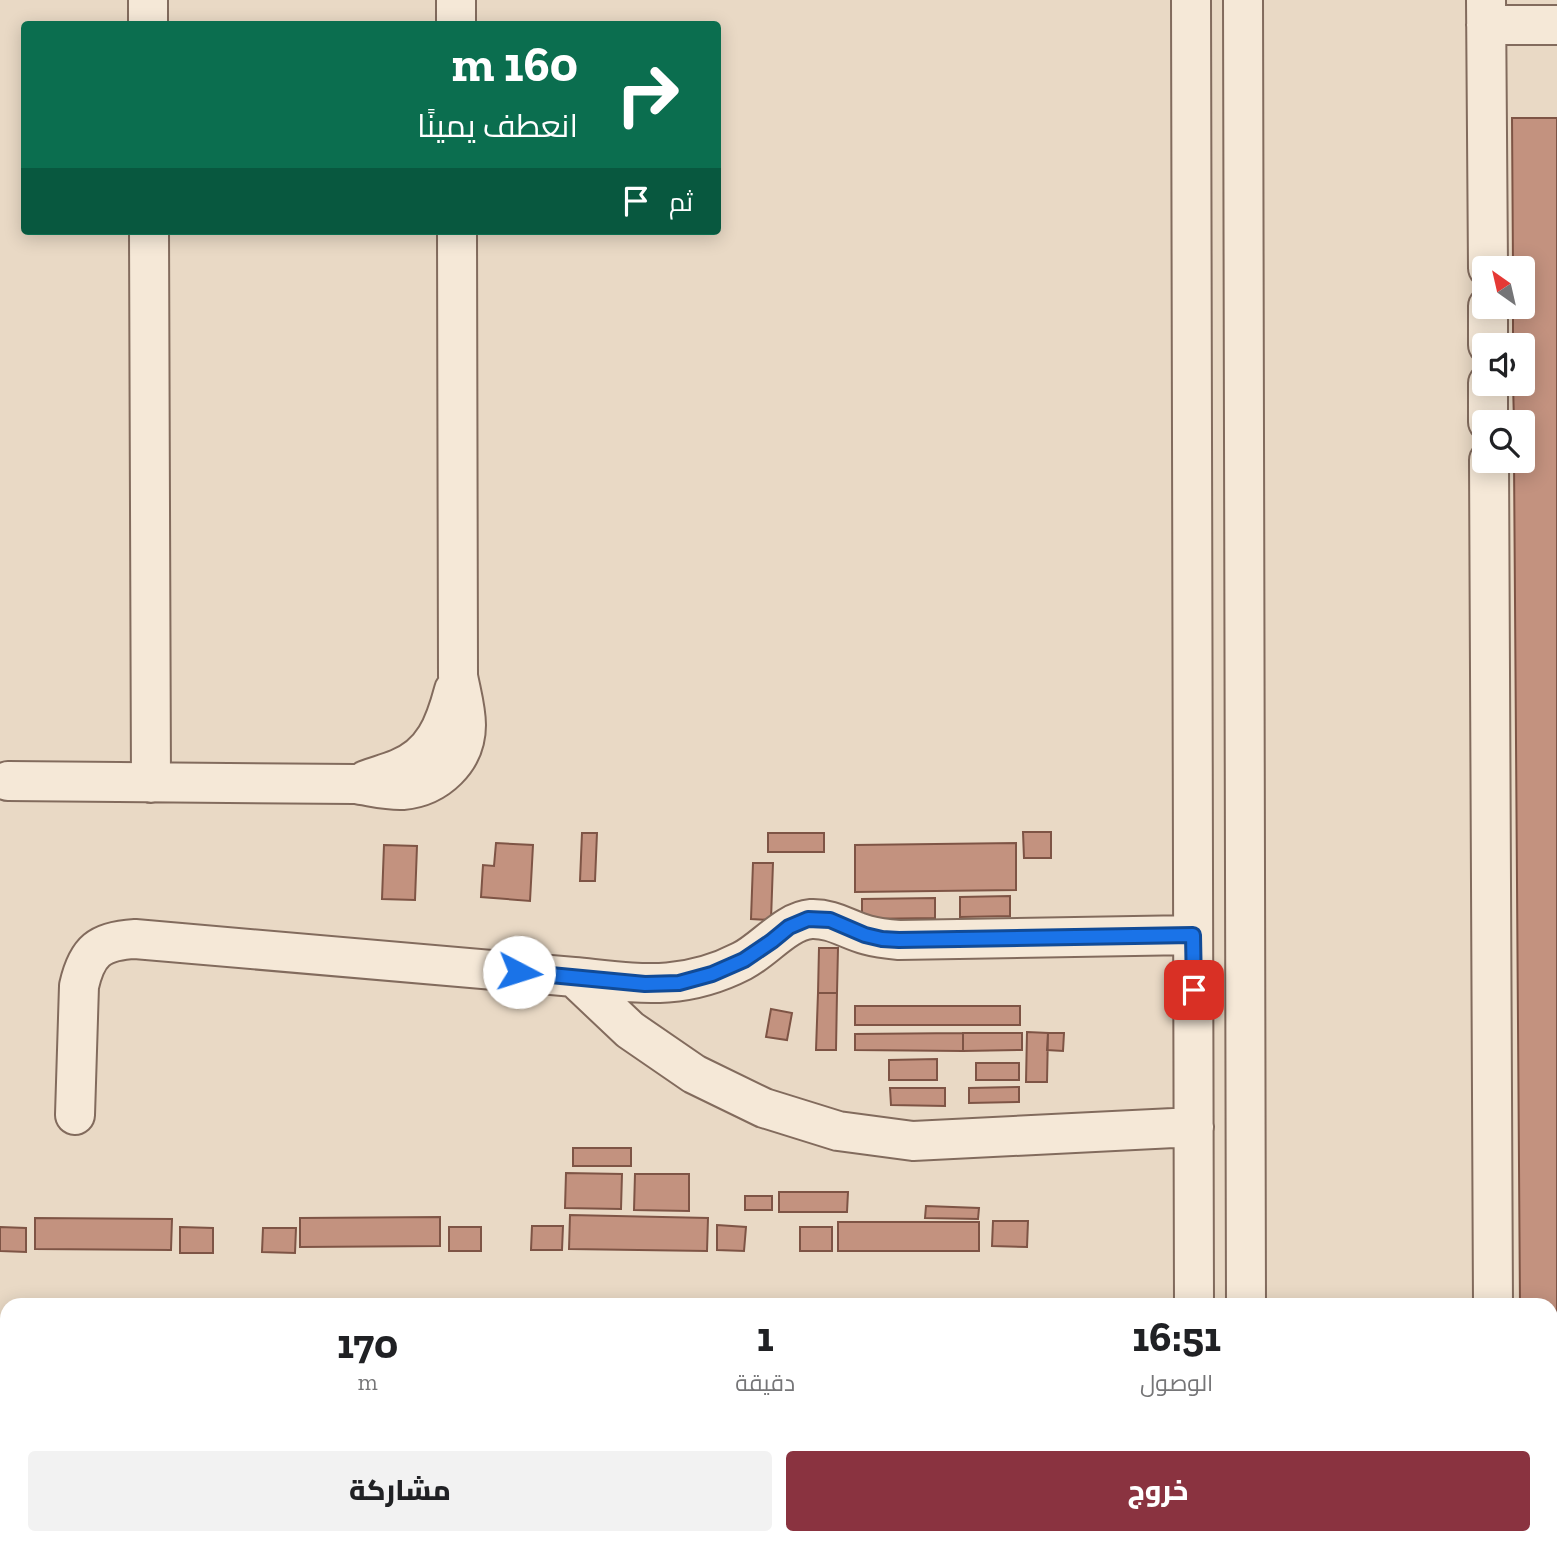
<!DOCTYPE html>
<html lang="ar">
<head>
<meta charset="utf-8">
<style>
	:root { --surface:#fff; --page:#f2f2f2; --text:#202124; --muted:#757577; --accent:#8a3340 }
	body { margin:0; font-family:"Zilla Slab",Cairo,serif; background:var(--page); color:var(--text); direction:rtl; height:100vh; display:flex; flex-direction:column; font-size:26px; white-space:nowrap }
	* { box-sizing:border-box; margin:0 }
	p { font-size:23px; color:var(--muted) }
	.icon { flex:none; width:38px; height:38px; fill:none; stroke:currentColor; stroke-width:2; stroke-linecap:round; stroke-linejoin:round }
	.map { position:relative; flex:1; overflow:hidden; direction:ltr }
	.drawer { position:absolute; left:0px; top:1298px; width:1558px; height:247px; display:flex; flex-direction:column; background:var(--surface); border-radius:21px 21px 0 0; box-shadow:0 4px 18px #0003; direction:rtl }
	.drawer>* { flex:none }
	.guide { position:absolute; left:21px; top:21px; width:700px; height:214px; border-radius:7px; box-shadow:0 4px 18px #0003; direction:rtl; background:#0b6e4f; color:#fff; overflow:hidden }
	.needle { width:46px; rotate:326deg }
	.fabs { position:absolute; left:1472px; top:256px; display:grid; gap:14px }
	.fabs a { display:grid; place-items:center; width:63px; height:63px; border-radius:7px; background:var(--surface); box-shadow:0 4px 18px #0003; font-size:35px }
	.pin { position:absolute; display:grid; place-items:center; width:60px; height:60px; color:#fff; margin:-30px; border-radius:14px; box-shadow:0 4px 10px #0006 }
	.me { position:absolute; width:77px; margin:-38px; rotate:95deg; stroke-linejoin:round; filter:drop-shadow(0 0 5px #0008) }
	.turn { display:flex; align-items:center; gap:24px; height:147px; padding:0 28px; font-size:32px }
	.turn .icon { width:91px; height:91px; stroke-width:2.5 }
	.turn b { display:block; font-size:49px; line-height:60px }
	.then { display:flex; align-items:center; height:66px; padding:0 28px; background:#0003; gap:14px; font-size:26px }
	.eta { display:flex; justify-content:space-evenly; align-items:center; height:119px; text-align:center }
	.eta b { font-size:42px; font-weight:800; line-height:49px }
	.primary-button { display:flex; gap:14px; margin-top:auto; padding:14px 28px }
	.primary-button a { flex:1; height:80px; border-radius:7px; background:var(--accent); color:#fff; font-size:28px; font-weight:800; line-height:80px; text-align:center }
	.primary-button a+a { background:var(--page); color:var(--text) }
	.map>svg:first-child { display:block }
</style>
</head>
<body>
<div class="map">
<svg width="1557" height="1544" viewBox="0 0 1557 1544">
	<rect width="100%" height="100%" fill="#e9d9c5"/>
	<path fill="#c3927f" stroke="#7e5445" stroke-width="2" d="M1512,118H1557V1544H1521V1538H1550V1306H1520L1514,460H1522V422H1514L1513,383H1522V345H1513V306H1522V268H1513Z
		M1023,832H1051V858H1024Z
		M582,833H597L595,881H580Z
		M768,833H824V852H768Z
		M496,843L533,845L530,901L481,897L483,865L494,866Z
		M1016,843V890L855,892V845Z
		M384,845L417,846L415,900L382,899Z
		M753,863H773L771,920L751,919Z
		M1010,896V916L960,917V897Z
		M935,898V918L862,919V899Z
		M819,948H838L837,993H818Z
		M818,993H837L836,1050H816Z
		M855,1006H1020V1025H855Z
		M771,1009L792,1013L787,1040L766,1037Z
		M1027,1032L1048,1033L1047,1082H1026Z
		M963,1033H1022V1050L963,1051Z
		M963,1033V1051L855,1050V1034Z
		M1048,1033H1064L1063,1051L1047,1050Z
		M937,1059V1080H889V1060Z
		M976,1063H1019V1080H976Z
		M1019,1087V1102L969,1103V1088Z
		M890,1088H945V1106L891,1105Z
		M573,1148H631V1166H573Z
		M566,1173L622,1174L621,1209L565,1208Z
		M635,1174H689V1211L634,1210Z
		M779,1192H848L847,1212H779Z
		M745,1196H772V1210H745Z
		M926,1206L979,1208L978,1219L925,1218Z
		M570,1215L708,1218L707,1251L569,1249Z
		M440,1217V1246L300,1247V1218Z
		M35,1218L172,1219L171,1250L35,1249Z
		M993,1221H1028L1027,1247L992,1246Z
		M838,1222H979V1251H838Z
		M717,1225L746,1227L744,1251L717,1250Z
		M532,1226H563L562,1250H531Z
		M0,1227L26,1228V1252L0,1251Z
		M180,1227L213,1228V1253H180Z
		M449,1227H481V1251H449Z
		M800,1227H832V1251H800Z
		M263,1228H296L295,1253L262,1252Z
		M587,1538H619V1544H587Z
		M912,1538H962V1544H912Z"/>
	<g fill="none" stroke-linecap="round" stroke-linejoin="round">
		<defs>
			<path id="minor" d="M148,0V24
				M456,0V24
				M1191,0L1194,1306
				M1243,0L1246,1306
				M1486,0L1488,268
				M1486,25H1557
				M149,231L151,783
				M1488,306V345
				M1488,383V422
				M1489,460L1493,1306
				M366,780C377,776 388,773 398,769C434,755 445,724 454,690
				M8,781L354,784C370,786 388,791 403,790C437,787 466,760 466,725C466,709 461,692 458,676L457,231
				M574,977L630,1030L694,1074L764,1108L838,1131L913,1141L1194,1127
				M75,1115L79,986C87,951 99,941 135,939L574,977C637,983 682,992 742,961C764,950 786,921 811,919C832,918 848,930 867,935C878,938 888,939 899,940L1193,935
				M0,1399H7
				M153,1538L154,1544
				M372,1538V1544
				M555,1538L558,1544
				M769,1538V1544
				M1105,1538V1544
				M1195,1538V1544
				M1247,1538V1544
				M1494,1538V1544"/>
		</defs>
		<use href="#minor" stroke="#826b5d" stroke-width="42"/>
		<use href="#minor" stroke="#f5e8d7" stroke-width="38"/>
	</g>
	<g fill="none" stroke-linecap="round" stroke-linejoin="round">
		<defs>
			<path id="route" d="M519,972L645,984L679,983L712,974L744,960L772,941L789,927L808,919L830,920L865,935L882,939L899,940L1193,935L1194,990"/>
		</defs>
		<use href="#route" stroke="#114b97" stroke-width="18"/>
		<use href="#route" stroke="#1a73e8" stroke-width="12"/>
	</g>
</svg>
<div class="fabs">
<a><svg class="needle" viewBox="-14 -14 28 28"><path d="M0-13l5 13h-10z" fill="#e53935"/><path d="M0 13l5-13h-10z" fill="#757577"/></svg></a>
<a><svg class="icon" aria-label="sound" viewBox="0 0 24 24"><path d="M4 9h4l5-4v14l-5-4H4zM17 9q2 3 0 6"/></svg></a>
<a><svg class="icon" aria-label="search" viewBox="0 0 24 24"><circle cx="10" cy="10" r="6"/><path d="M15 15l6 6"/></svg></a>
</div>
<div class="pin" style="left:1194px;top:990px;background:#d93025"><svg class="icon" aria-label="arrive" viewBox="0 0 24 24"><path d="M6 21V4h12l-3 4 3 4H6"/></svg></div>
<svg class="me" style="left:519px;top:972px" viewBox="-20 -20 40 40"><circle r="19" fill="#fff"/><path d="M0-13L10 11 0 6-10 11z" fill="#1a73e8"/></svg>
<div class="guide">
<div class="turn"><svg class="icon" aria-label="right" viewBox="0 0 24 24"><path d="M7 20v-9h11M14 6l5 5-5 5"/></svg><div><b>160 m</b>انعطف يمينًا</div></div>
<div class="then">ثم<svg class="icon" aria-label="arrive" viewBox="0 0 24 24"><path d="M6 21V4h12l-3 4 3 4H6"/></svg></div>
</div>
<section class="drawer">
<div class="eta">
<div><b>16:51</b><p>الوصول</p></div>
<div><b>1</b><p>دقيقة</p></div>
<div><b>170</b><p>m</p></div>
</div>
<div class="primary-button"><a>خروج</a><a>مشاركة</a></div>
</section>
</div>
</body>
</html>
